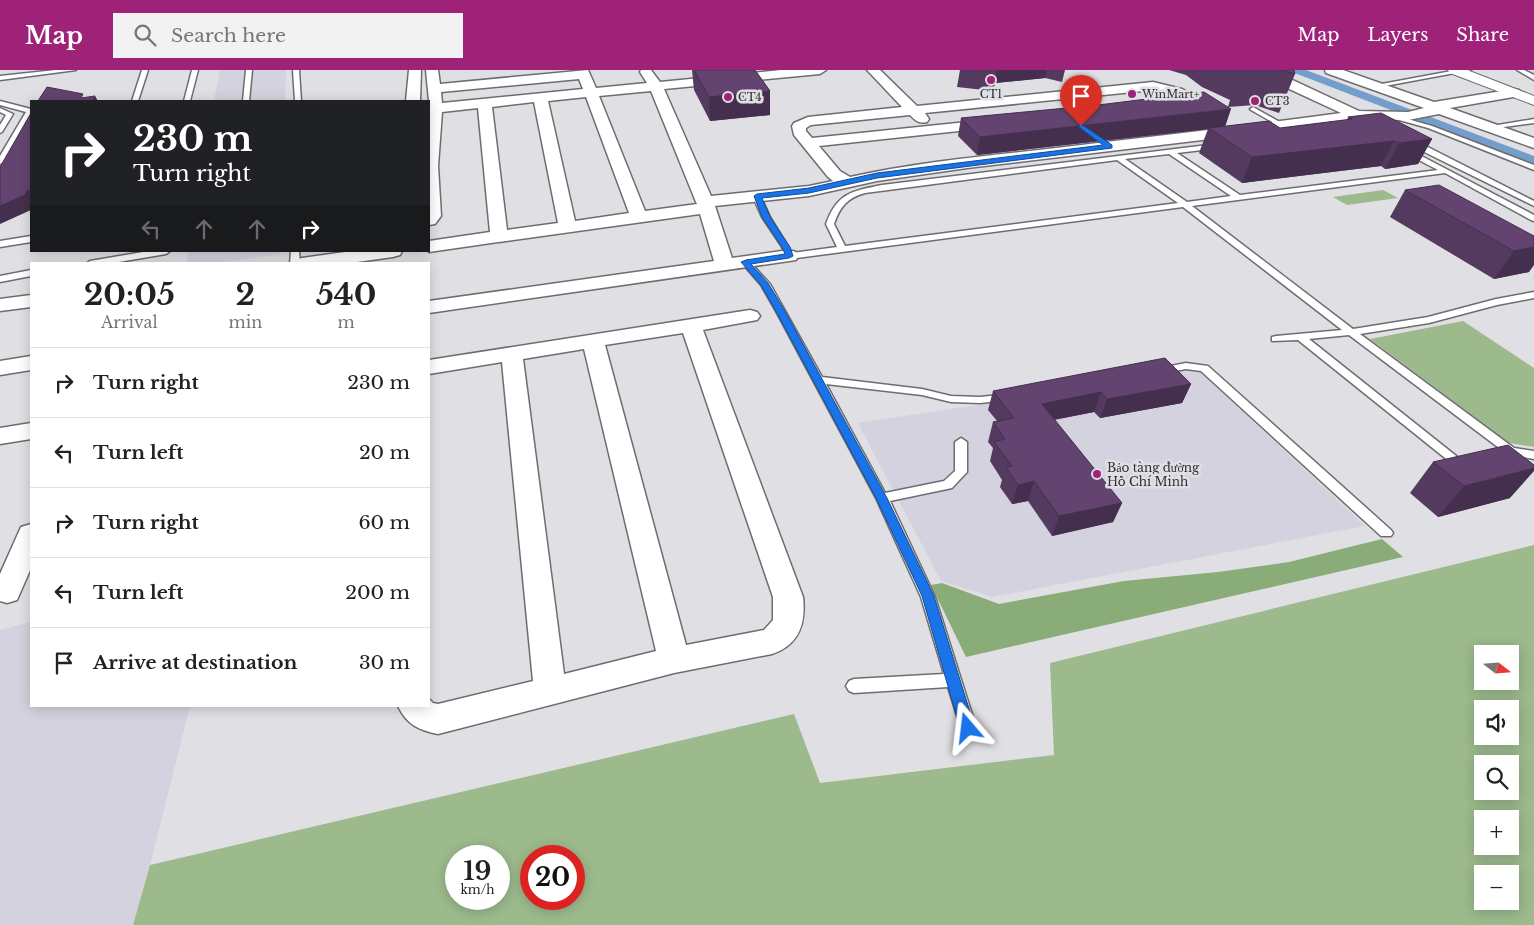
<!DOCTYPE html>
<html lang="en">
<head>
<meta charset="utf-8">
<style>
	:root { --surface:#fff; --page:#f2f2f2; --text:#222; --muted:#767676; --line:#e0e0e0; --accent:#9e2278 }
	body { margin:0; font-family:"Libre Baskerville",serif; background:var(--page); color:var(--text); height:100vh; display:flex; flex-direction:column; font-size:19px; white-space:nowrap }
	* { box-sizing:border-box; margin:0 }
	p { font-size:16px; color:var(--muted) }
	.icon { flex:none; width:28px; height:28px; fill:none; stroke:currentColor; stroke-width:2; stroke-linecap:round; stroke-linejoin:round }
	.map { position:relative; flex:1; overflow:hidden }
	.details { position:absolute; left:30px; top:192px; width:400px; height:445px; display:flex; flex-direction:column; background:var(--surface); border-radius:0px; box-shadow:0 2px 12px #0003 }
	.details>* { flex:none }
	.guide { position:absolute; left:30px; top:30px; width:400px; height:152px; border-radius:0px; box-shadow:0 2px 12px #0003; background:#202124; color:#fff; overflow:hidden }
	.needle { width:32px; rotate:107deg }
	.buttons { position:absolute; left:1474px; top:575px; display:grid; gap:10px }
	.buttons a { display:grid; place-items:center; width:45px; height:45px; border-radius:0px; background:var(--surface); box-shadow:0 2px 12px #0003; font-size:25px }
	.speed { position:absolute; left:445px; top:775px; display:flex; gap:10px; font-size:25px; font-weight:700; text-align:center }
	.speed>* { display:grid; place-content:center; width:65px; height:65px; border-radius:50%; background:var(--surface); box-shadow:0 2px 12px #0003; line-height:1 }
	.speed small { font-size:12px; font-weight:400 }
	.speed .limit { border:8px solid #d22; background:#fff; color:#111 }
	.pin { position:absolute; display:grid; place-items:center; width:42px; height:42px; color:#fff; margin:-51px -21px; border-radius:50% 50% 50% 0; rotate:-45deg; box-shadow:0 0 5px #0007 }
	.pin .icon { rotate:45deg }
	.me { position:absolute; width:55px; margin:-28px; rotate:343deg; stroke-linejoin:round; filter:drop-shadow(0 0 4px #0008) }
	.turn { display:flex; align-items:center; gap:18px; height:105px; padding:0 20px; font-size:22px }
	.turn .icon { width:65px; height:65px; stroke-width:2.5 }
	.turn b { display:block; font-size:35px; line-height:42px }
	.lanes { display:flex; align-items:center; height:48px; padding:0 20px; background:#0003; justify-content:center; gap:25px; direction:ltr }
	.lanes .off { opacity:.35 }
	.eta { display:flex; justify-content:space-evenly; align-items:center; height:85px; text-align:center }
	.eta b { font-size:30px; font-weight:800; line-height:35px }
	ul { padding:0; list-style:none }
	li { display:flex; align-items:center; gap:15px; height:70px; padding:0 20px; border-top:1px solid var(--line) }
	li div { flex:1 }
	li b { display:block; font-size:19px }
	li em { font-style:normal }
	header { display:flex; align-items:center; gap:30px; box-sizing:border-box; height:70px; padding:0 25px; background:var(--accent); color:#fff }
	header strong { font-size:24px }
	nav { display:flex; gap:28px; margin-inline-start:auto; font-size:18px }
	.search { width:350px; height:45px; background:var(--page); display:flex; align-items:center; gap:12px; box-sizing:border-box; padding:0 18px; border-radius:0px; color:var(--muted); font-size:19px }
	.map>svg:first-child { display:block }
</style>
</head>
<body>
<header>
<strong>Map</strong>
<div class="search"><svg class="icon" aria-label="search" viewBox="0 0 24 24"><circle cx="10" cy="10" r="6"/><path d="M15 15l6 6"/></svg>Search here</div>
<nav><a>Map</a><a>Layers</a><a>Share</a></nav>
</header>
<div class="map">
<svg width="1534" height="855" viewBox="0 0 1534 855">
	<rect width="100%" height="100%" fill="#e0dfe4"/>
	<path fill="#d4d2de" d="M220,0H286L285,31H214Z
		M188,181H281V184L211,194H186Z
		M1196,298L1365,456L992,527L941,511L858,353L991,333Z
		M31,552V636H190L150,795L133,855H0V560Z"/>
	<path fill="#9cba8c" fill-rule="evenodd" d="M1383,120L1398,128L1347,135L1333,127Z
		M1463,251L1534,298V377L1509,373L1370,269Z
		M1534,475V855H133L150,795L794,644L820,713L1054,685L1050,593ZM1482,584H1510V611H1482ZM1482,639H1510V666H1482ZM1482,694H1510V721H1482ZM1482,749H1510V776H1482ZM456,786H499V829H456ZM531,786H574V829H531ZM1482,804H1510V831H1482Z"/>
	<path fill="#8aac78" d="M1382,469L1403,487L966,587L931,515L942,513L999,534L1124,511L1218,502L1289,492Z"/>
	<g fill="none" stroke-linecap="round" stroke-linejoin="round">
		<path fill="#739ecc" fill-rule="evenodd" d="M1290,0H1306L1534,86V95L1292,2Z"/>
		<defs>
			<path id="service" d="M56,0H76L0,10V6Z
				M142,0H148L138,31H132Z
				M192,0H198L190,31H184Z
				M246,0H252L249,31H243Z
				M293,0H299L301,31H295Z
				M1457,0H1471L1374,18L1371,16Z
				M1517,0H1524L1534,5V10Z
				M0,31L31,39V45L4,92L0,94V86L26,42L0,35Z
				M1253,37L1285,55L1286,56L1281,57L1251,40L1250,39Z
				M0,38L13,44L2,62L0,63V55L6,45L0,42Z
				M1387,43L1432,56L1534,95V100L1428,58L1385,46V44Z
				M1534,49V53L1489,59L1486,57Z
				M1408,70H1414L1534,131V136L1408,74Z
				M1216,74H1219V78L1177,83L1240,125L1438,100L1405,83L1404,81L1408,79L1534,145V151L1531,150L1445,103L1192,136L1353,259L1428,247L1496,229L1534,222V228L1497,235L1429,253L1360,264L1514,378L1534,381V389L1507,384L1349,265L1309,269L1470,397L1468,400H1460L1298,270L1272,271V267L1276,266L1342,260L1183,137L789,189L785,186L782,177L762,147L753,127L760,125L770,147L792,183L837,177L826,154C837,123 852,121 882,115ZM1169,84L1231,126L1187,132L1125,89ZM1117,90L1178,133L845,176L834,154C840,137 847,128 865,123Z
				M31,166V172L0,177V171Z
				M149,181H170L166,184L107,194H86L90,191Z
				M291,181H299L300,194H290Z
				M745,189L748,190L770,214L822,307L922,319L951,326L980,327L1008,324L1014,327L1008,330L980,333L951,332L922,325L826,314L885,423L944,411L955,401V372L961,368L967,372V402L952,418L890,431L935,527L976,657L974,662L968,664L962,662L948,617L854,623L849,621L846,616L849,611L854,609L944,604L921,527L876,428L777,243L761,215L741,192Z
				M31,200V206L0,212V206Z
				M1186,293L1208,296L1391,460L1393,463L1391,466H1381L1201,301L1186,299L1159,304L1154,301L1155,299Z"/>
			<path id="minor" d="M409,0H421L420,31H406Z
				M426,0H438L440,14L588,0L596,18L647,13L640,2L641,0H651L660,12L781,0H826L820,4L664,19L711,126L809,116L833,111L828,107L794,65L792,56L794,53L808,47L902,37L867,0H880L917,36L1153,12L1182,19L1219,39L1221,42L1219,45H1209L1173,25L1153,20L925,43L929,49L927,52C919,54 916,51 910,45L811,55L806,58V61L812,68L996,49L1001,50L1003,53L1001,56L996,57L819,76L840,101L850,107C918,92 987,86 1056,78C1151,67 1246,56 1341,43L1255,3L1254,0H1271L1359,41L1408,42L1424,38L1326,3L1325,0H1343L1434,32L1514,19L1519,20L1521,23L1519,26L1450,38L1534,68V78L1439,44L1408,50L1357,49L1244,65L967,98L877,111L809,126L715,136L732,188L789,180L796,182L798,186L796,190L429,243V231L714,191L700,144L499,172H498L429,182L428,181L429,171L490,162L478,38L442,42L438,96L441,146L435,154L429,155V31ZM579,9L583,19L442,33L441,22ZM651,21L696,132L697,134L645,141L599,26ZM586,27L629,143L575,151L548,31ZM534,32L558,153L507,160L492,37Z
				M352,181H402L400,185L393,187L343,194H293L295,190L302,188Z
				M31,225V237L0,241V229Z
				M750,240L757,242L760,246L757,250L703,260L803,527C806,554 799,575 772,584L674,603L438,664C419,660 407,655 398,636H429V629L433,633L438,634L533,611L502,292L429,304V290ZM683,263L773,527V550L764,560L686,575L605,275ZM584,279L656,581L564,604L523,289Z
				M31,286V300L0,305V291Z
				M31,353V369L0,374V358Z
				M31,454V498L17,530L7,533L0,531V504L21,457Z"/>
			<path id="tertiary" d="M1448,0H1467L1534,26V35L1450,3Z"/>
		</defs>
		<use href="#service" stroke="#6d6d71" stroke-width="3"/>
		<use href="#minor" stroke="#6d6d71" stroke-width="3"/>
		<use href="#tertiary" stroke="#6d6d71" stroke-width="2"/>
		<use href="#service" fill="#fff" fill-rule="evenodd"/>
		<use href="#minor" fill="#fff" fill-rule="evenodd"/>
		<use href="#tertiary" fill="#fff" fill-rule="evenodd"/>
	</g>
	<path fill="#553a60" d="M692,0H755L770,21V45L710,51L694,20Z
		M960,0H1065L1062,12L1045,8L995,13L993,21L957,17Z
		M1169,0H1294L1295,4L1279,43L1255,35L1228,37L1230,30L1202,17L1186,5Z
		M1348,47L1432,69L1418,94L1385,99L1381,96L1242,113L1199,83L1208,59L977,85L958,66L961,48L1280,58L1347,50Z
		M1405,120L1534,166L1529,202L1494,209L1390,147Z
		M1191,314L1182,333L1100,348L1094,342L1054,350L1122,433L1113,452L1052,466L1028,431L1012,434L1000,417L1002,410L990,391L993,378L988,372L993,352L997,351L988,340L993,321Z
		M1433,392L1510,428L1438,447L1410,423Z"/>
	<path fill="#452f4e" d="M997,0H1047L1045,8L995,13L993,21Z
		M770,21V45L710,51L709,27Z
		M95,26L98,31H93Z
		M1231,39L1225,57L977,85L980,67Z
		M1432,69L1418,94L1385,99L1399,73Z
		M1394,71L1381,96L1242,113L1252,87Z
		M31,119V140L0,154V136Z
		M1534,177V195L1529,202L1494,209L1514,181Z
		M1191,314L1182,333L1100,348L1107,329Z
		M1101,322L1094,342L1036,353L1042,334Z
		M1534,398V401L1510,428L1438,447L1464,416Z
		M1034,411L1028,431L1012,434L1018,415Z
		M1122,433L1113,452L1052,466L1059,446Z"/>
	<path fill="#634370" stroke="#452f4e" d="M694,0H755L770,21L709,27Z
		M1280,0H1294L1295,4Z
		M47,17L83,24L81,28L95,26L93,31H38Z
		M1204,22L1231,39L980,67L961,48L1098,35Z
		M31,43V119L27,121L25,125L0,136V97Z
		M1381,43L1432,69L1399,73L1394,71L1252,87L1209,58L1269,51L1280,58L1352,49L1348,47Z
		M1439,115L1534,166V177L1514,181L1405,120Z
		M1165,288L1191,314L1107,329L1101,322L1042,334L1122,433L1059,446L1034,411L1018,415L1006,397L1012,396L994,372L1005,369L993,352L1014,348L993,321Z
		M1508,375L1534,395V398L1464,416L1433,392Z"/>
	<path fill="#1a73e8" stroke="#114b97" d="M1081,54L1112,75V78L877,108L809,123L762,128L770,147L790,177L793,186L789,188L751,194L768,213L786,243L887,428L934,526L975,658L973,662L968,664L962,662L960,658L922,526L876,428L777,243L761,215L741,192L746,190L785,184L782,177L762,147L754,126L757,124L809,118L877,103L1103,75L1079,57L1078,56Z"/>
	<g fill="#9e2278" stroke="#e0dfe4" stroke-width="2">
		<circle cx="991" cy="10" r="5"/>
		<circle cx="1132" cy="24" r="5"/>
		<circle cx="728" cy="27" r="5"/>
		<circle cx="1255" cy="31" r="5"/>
		<circle cx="1097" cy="404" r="5"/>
	</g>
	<g text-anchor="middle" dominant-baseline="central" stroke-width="5" stroke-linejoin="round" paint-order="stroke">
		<g font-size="11" fill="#2f2e30" stroke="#e0dfe4" text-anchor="start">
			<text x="991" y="24" text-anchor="middle">CT1</text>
			<text x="1142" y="24">WinMart+</text>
			<text x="738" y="27">CT4</text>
			<text x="1265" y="31">CT3</text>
		</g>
		<g font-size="12" fill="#2f2e30" stroke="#e0dfe4" text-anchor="start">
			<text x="1107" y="397">Bảo tàng đường<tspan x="1107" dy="14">Hồ Chí Minh</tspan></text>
		</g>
	</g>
</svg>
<div class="buttons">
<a><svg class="needle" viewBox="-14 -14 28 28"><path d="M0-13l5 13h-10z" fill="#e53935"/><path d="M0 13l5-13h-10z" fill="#767676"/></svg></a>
<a><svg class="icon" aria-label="sound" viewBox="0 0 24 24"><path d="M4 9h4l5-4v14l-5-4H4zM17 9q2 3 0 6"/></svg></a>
<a><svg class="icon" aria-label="search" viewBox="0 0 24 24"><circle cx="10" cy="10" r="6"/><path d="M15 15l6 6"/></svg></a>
<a>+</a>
<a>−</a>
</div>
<div class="speed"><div>19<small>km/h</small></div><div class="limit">20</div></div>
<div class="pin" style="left:1081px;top:56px;background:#d93025"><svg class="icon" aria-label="arrive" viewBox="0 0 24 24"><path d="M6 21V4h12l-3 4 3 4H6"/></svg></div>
<svg class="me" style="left:968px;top:658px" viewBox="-20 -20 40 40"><path d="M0-17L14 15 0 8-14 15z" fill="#1a73e8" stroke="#fff" stroke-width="4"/></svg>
<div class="guide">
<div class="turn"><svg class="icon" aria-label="right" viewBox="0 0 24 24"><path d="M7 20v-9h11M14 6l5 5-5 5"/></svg><div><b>230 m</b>Turn right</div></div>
<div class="lanes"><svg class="icon off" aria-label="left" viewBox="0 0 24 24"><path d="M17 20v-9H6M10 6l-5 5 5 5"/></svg><svg class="icon off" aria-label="ahead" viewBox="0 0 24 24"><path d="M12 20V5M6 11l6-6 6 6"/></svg><svg class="icon off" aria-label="ahead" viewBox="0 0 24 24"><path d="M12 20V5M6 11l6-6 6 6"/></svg><svg class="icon" aria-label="right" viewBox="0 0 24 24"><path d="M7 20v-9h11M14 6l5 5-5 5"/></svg></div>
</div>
<section class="details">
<div class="eta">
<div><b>20:05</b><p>Arrival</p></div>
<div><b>2</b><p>min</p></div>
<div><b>540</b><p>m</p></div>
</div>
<ul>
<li><svg class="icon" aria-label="right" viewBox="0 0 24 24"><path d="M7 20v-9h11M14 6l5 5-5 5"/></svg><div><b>Turn right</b></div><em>230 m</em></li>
<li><svg class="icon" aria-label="left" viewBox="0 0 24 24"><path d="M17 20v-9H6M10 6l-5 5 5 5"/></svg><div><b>Turn left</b></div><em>20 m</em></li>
<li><svg class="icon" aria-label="right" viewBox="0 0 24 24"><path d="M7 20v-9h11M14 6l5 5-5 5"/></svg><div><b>Turn right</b></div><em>60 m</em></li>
<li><svg class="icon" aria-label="left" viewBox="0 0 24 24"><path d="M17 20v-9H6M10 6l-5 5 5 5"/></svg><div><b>Turn left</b></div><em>200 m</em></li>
<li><svg class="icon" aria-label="arrive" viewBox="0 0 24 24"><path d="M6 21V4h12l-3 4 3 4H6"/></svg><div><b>Arrive at destination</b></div><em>30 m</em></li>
</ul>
</section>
</div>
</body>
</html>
